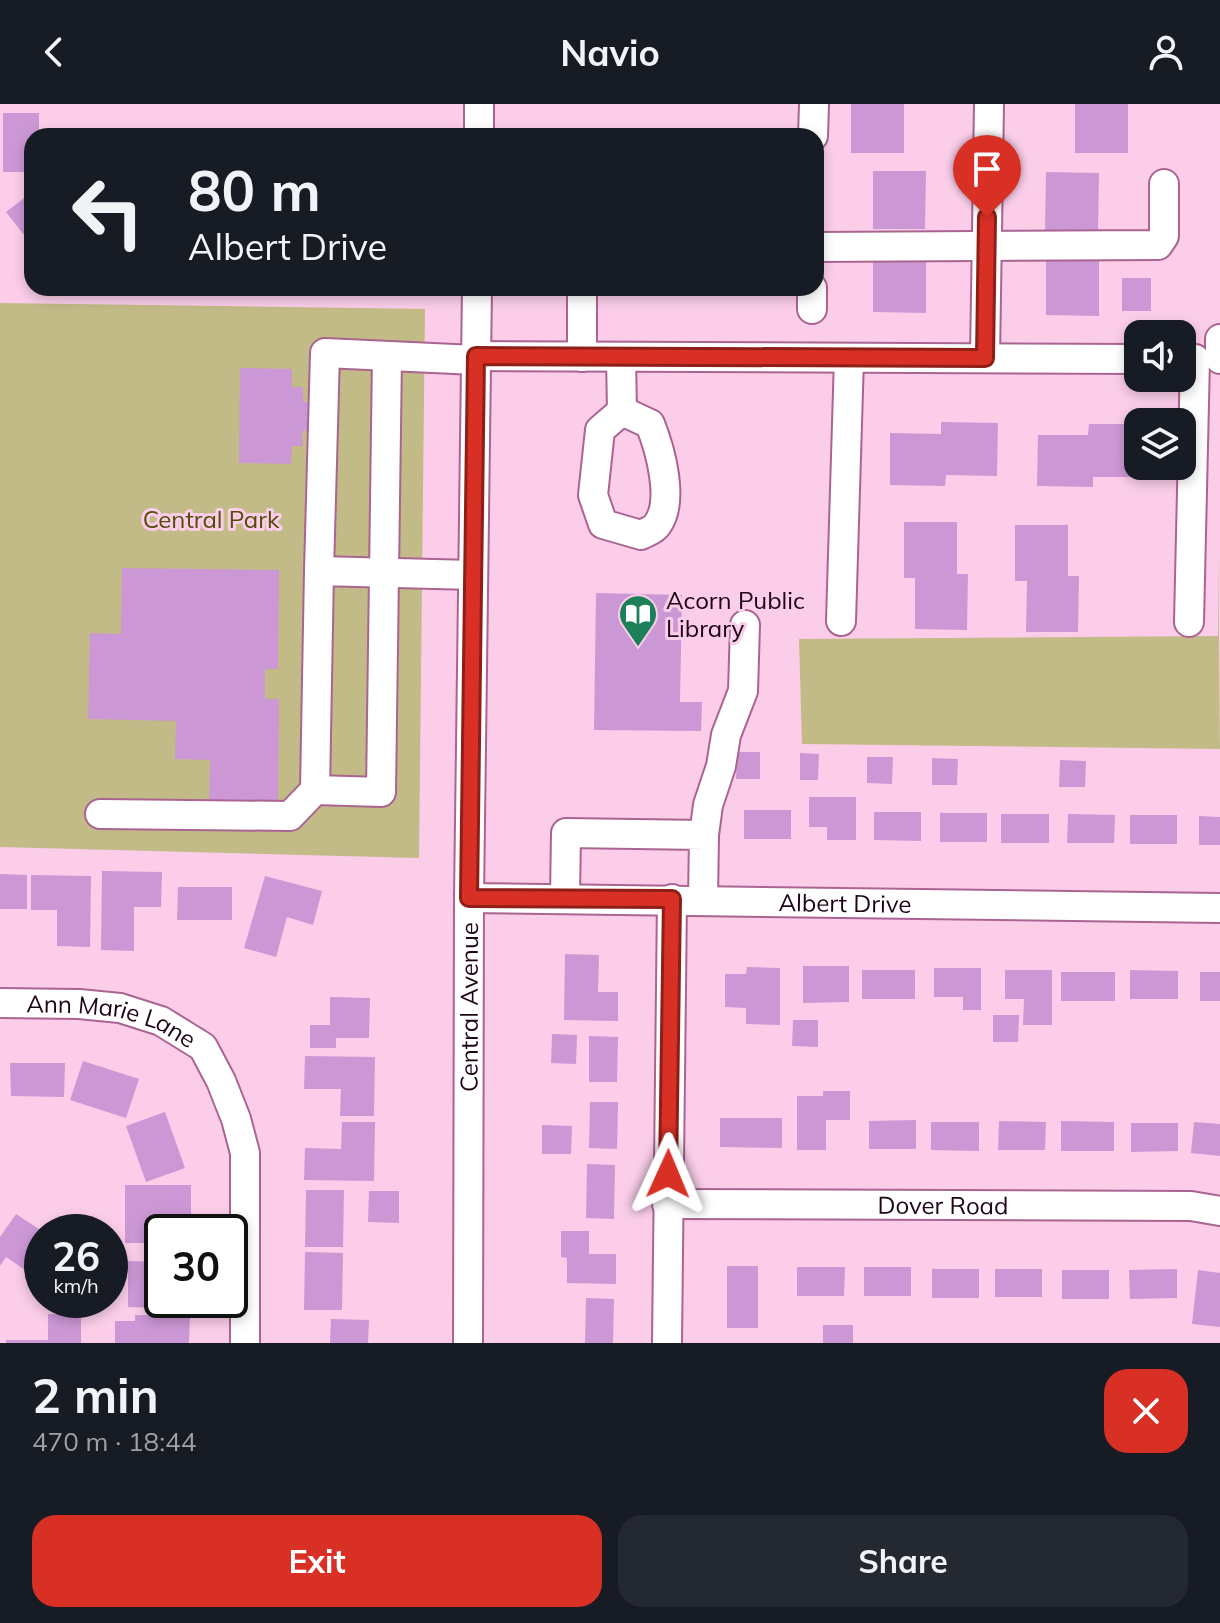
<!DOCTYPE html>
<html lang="en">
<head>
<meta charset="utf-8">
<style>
	:root { --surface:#171b24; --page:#242831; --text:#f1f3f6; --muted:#9ea1a6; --accent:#d93025 }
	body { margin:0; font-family:Mulish,sans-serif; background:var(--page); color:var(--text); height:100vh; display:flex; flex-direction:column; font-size:30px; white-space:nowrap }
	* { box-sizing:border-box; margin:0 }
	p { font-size:26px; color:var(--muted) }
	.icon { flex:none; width:44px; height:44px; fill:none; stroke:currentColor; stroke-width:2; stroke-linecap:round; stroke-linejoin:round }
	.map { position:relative; height:1239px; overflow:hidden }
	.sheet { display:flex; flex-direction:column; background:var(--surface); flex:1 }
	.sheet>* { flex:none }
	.banner { position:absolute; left:24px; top:24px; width:800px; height:168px; border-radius:24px; box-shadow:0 4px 12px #0003; background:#171b24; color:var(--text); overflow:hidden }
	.controls { position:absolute; left:1124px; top:216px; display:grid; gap:16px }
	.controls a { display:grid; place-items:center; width:72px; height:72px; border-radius:16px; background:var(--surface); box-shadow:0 4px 12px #0003; font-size:40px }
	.speed { position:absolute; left:24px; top:1110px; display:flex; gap:16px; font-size:40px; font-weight:700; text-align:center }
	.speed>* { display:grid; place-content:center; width:104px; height:104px; border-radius:50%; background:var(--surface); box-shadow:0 4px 12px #0003; line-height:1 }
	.speed small { font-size:20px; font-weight:400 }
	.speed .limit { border:4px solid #111; border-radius:12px; background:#fff; color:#111 }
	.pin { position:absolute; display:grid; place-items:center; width:68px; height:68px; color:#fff; margin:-82px -34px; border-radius:50% 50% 50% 0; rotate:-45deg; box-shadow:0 0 8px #0007 }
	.pin .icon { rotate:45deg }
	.me { position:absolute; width:88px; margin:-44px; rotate:1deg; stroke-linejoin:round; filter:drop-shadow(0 0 6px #0008) }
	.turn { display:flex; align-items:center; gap:28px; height:168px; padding:0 32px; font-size:36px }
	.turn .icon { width:104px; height:104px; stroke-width:2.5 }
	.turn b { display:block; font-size:56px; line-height:68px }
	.round { display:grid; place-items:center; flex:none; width:84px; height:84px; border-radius:24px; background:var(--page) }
	.head { display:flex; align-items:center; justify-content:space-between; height:136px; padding:0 32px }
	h1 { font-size:48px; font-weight:700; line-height:60px }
	.primary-button { display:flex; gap:16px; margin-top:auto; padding:16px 32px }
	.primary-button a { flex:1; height:92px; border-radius:24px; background:var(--accent); color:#fff; font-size:32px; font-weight:700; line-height:92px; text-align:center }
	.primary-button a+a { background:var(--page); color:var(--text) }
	header { display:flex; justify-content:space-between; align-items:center; height:104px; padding:0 32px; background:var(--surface); font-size:36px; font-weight:700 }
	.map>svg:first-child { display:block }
</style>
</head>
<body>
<header><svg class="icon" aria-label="back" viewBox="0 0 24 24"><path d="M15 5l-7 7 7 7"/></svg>Navio<svg class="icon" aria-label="person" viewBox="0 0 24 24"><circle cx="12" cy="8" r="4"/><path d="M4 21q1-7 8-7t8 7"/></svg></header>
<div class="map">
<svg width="1220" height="1239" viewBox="0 0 1220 1239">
	<rect width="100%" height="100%" fill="#fbcde9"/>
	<path fill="#c2bb87" d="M0,199L425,205L419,754L0,743Z
		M1218,444L1220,645L802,640L799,535L1218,532Z"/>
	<path fill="#cc97d5" d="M851,0H904V49H851Z
		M1075,0H1128V49H1075Z
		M3,9H39V32H32V68H3Z
		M873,67H926L925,125H873Z
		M1046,68L1099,69L1098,127L1045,126Z
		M32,88V141L6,108Z
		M873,150L926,151V209L873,208Z
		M1046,153H1099V212L1046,211Z
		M1122,174H1151V207H1122Z
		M240,264L292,265V283H303V298H311L310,327H302L303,342H292L291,360L239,359Z
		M941,318L998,319L997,372L946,371L945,382L890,381V329L941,330Z
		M1089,320H1138V362H1144V373H1093V383L1037,382L1038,331H1088Z
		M904,418H957V470H968L967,526L915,525V474H904Z
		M1015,421H1068V472H1079L1078,528H1026L1027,477H1015Z
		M122,464L279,466L278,565H265V595H279L278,699H209L210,656L175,655L176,617L88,615L90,529L121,530Z
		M596,489L682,491L680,598H702L701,627L594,626Z
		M737,648H760V675H736Z
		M800,649L819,650L818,676H800Z
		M867,653H893L892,680L867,679Z
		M932,654L958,655L957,681H932Z
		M1060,656L1086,657L1085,683H1059Z
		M809,693H856V736H827V723H809Z
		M744,706H791V735H744Z
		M874,708H921V737L874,736Z
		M940,709H987V738H940Z
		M1001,710H1049V739H1001Z
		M1068,710L1115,711L1114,739H1067Z
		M1130,711H1177V740H1130Z
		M1199,712L1220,713V741H1199Z
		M102,767L162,768L161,803H134V847L101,846Z
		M0,770L27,771V805H0Z
		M31,771L91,772L90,843L57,842V806H31Z
		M265,772L322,787L313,821L287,813L276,853L244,844Z
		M178,783H232V816H177Z
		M565,850L599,851L598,888H618V917L564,916Z
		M803,862H849V898L803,899Z
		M747,863L780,864V921L746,920V904L725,903V870H746Z
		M934,864H981V906H963V893H934Z
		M862,866H915V895H862Z
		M1005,866H1052V921H1023L1024,895H1005Z
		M1130,866L1178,867V895H1130Z
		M1061,868H1115V897H1061Z
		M1200,868H1220V897H1200Z
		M330,893L370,894L369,934H336V944H310V921H330Z
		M993,911H1019L1018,938H993Z
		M793,916H818V943L792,942Z
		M552,930L577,931L576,960L551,959Z
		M589,932L618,933L617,978H589Z
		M305,952L375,953L374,1012H340L341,985H304Z
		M83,957L139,975L126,1014L70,996Z
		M10,959H65L64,993L11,992Z
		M823,987H850V1016H826V1046H797V992H823Z
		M590,998H618L617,1045L589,1044Z
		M165,1008L185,1064L146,1078L126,1022Z
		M720,1014H782V1044L720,1043Z
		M916,1016V1045H869V1017Z
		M999,1017L1046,1018L1045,1046H998Z
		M1061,1017L1114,1018V1047H1061Z
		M342,1018H375L374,1077L304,1076L305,1044L341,1045Z
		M931,1018H979V1047L931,1046Z
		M1194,1018L1220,1020V1052L1191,1049Z
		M1131,1019H1178V1047L1131,1048Z
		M542,1021L572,1022L571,1050H542Z
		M587,1060L615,1061L614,1115L586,1114Z
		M125,1081H191V1114L160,1113V1139H125Z
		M306,1086H344L343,1143H305Z
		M369,1087H399V1119L368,1118Z
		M16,1110L42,1127V1166L37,1174L6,1153L0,1162V1133Z
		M561,1127H589V1150H616V1180L567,1179V1154L561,1153Z
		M305,1148L343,1149L342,1206H304Z
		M128,1157L162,1158V1196H166V1204L128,1203Z
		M727,1162H758V1224H727Z
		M797,1163H845L844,1192H797Z
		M864,1163H911V1192H864Z
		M932,1165H979V1194H932Z
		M995,1165H1042V1193H995Z
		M1177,1165V1194L1130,1195L1129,1166Z
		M1062,1166H1109V1195H1062Z
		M1198,1166L1220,1169V1223L1192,1220Z
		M586,1194L614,1195L613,1239H585Z
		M48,1210H81V1239H6V1236H48Z
		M135,1211L190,1212L189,1239H115V1217H135Z
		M331,1215L369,1216L368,1239H330Z
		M823,1221H853V1239H823Z"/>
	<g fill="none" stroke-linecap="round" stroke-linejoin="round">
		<defs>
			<g id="minor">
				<path d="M479,32V0"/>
				<path d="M813,32L814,0"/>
				<path d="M816,143L1158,141L1164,132V80"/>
				<path d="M582,184V253"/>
				<path d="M812,205V184"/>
				<path d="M476,252L1138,255"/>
				<path d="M621,253L622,307"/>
				<path d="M985,254L989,0"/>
				<path d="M1220,255V235"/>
				<path d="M622,307L650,320C660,345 675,397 657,421C654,426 646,428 641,431L603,420L593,391L600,326Z"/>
				<path d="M319,467L325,249L476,256"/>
				<path d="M841,517L849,254"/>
				<path d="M1189,518L1195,255"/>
				<path d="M315,686L381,688L387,252"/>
				<path d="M100,710L290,712L315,686L319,467L473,471"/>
				<path d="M704,731L708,701L721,662L726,631L743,587L745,521"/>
				<path id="s1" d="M469,794L1220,804"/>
				<path d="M565,794L566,729L704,731L703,796"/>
				<path id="s2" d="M0,899L79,900L120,904L161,917L203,943L221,977L236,1015L245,1049V1239"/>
				<path id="s3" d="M667,1100L1191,1102L1220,1107"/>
				<path id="s4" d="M468,1239L469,794L477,184"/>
				<path d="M667,1239L672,795"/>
			</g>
		</defs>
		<use href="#minor" stroke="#aa6491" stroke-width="32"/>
		<use href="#minor" stroke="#fff" stroke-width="28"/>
	</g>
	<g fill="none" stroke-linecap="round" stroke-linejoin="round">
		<defs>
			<path id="route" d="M668,1070L672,795L469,794L476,252L985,254L987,113"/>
		</defs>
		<use href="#route" stroke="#8d1f18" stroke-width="20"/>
		<use href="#route" stroke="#d93025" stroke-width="14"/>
	</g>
	<defs>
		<symbol id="library-pin" viewBox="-11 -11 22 30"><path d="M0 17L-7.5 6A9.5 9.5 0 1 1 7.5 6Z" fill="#1c8059" stroke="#fbcde9"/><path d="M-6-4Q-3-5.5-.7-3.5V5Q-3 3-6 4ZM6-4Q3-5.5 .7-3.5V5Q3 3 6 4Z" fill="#fff"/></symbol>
	</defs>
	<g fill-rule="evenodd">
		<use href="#library-pin" x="616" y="488" width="44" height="60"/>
	</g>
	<g text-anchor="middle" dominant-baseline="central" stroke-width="6" stroke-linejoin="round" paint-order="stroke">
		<g font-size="24" fill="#544c09" stroke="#fbcde9">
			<text x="211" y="415">Central Park</text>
		</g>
		<g font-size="24" fill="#1e0516" stroke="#fbcde9" text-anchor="start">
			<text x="666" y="496">Acorn Public<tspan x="666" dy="28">Library</tspan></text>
		</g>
		<g font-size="24" fill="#1e0516" stroke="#fbcde9">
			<text stroke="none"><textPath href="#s1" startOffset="376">Albert Drive</textPath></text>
			<text stroke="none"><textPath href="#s4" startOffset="336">Central Avenue</textPath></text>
			<text stroke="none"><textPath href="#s2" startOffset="114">Ann Marie Lane</textPath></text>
			<text stroke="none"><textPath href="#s3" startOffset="276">Dover Road</textPath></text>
		</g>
	</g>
</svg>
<div class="controls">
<a><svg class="icon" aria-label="sound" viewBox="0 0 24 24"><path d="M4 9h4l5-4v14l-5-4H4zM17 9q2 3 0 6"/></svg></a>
<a><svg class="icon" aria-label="layers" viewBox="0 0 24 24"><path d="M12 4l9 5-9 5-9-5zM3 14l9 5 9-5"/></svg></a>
</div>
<div class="speed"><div>26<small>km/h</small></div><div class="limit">30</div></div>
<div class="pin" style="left:987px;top:113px;background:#d93025"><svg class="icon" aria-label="arrive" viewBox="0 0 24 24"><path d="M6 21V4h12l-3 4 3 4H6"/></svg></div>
<svg class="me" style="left:668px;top:1070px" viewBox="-20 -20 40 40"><path d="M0-17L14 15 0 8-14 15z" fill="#d93025" stroke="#fff" stroke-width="4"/></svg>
<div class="banner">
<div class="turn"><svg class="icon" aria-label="left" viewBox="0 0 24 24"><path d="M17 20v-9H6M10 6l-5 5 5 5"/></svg><div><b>80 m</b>Albert Drive</div></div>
</div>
</div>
<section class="sheet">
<div class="head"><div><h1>2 min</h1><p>470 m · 18:44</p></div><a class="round" style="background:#d93025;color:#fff"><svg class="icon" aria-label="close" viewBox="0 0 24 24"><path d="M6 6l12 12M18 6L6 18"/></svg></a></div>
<div class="primary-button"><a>Exit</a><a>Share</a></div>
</section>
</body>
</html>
